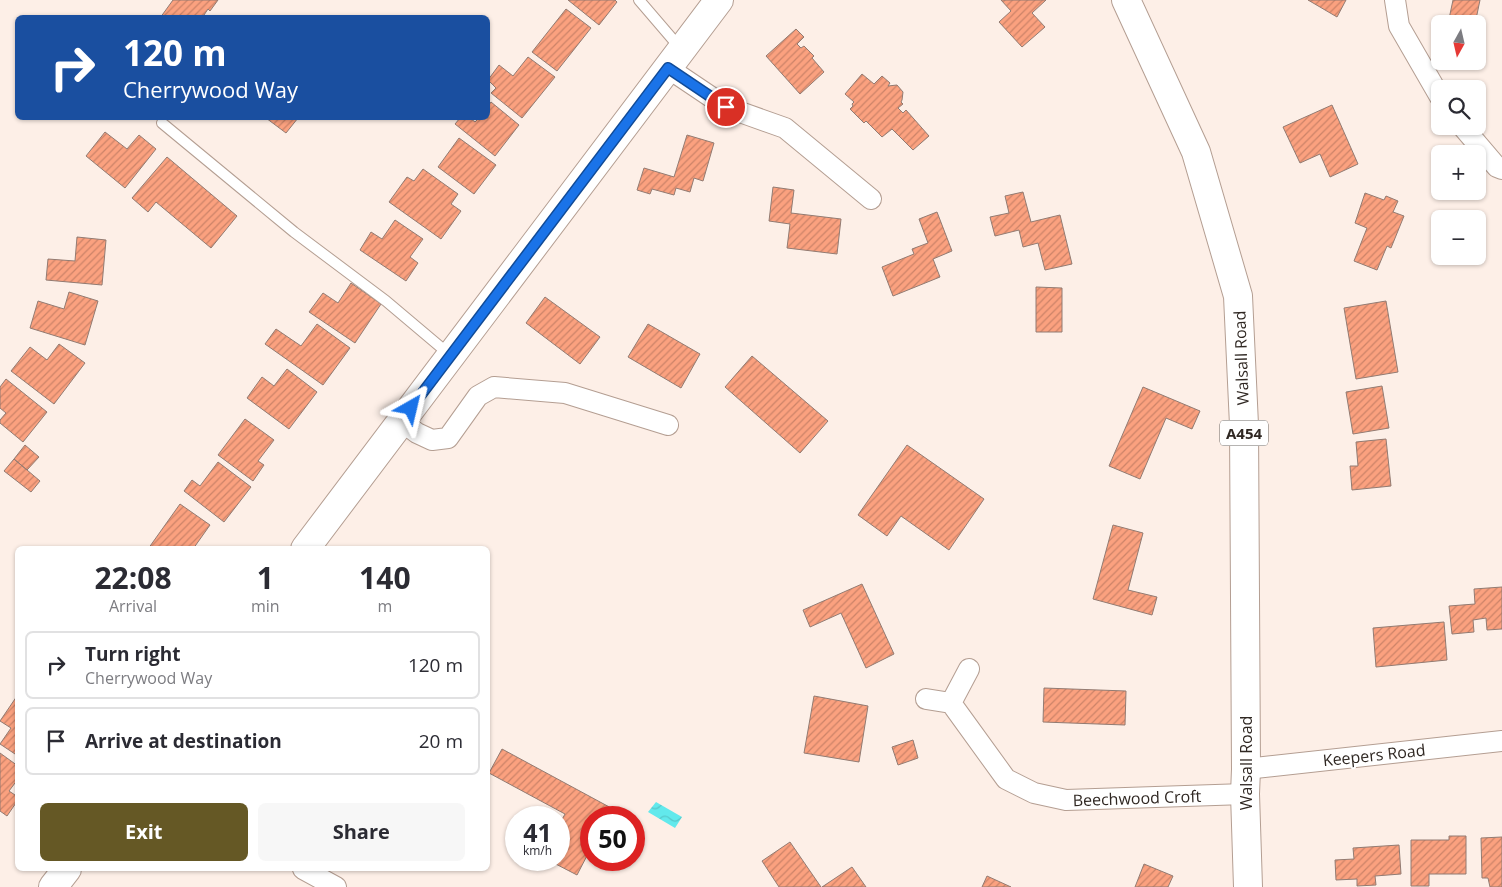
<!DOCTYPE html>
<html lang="en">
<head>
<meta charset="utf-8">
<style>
	:root { --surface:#fff; --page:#f7f7f7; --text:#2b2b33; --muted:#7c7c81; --line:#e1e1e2; --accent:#655825 }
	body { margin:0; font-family:"Open Sans",sans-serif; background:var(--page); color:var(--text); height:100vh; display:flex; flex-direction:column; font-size:19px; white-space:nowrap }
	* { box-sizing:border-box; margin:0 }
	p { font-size:16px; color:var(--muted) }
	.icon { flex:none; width:28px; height:28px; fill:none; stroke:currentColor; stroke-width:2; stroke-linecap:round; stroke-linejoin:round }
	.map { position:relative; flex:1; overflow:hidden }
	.drawer { position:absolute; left:15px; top:546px; width:475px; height:325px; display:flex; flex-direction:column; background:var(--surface); border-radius:8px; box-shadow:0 1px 4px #0004 }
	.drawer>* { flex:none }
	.guide { position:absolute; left:15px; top:15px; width:475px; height:105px; border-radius:8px; box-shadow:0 1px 4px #0004; background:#1a4fa0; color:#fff; overflow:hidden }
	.needle { width:32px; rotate:188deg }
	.buttons { position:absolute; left:1431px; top:15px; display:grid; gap:10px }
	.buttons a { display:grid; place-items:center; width:55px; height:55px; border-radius:8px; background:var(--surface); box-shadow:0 1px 4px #0004; font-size:25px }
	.speed { position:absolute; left:505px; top:806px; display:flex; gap:10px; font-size:25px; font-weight:700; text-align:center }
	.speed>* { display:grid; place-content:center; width:65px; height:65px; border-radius:50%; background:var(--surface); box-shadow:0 1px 4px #0004; line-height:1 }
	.speed small { font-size:12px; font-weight:400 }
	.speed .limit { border:8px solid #d22; background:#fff; color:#111 }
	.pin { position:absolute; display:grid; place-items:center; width:42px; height:42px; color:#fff; margin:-21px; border:2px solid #fff; border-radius:50%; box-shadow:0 1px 5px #0007 }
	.me { position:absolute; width:55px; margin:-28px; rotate:37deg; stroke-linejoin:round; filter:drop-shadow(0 0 4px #0008) }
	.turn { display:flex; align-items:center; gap:18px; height:105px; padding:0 25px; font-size:22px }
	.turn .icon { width:65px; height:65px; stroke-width:2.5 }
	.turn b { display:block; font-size:35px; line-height:42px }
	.eta { display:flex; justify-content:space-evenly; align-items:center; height:85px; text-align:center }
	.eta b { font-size:30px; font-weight:700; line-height:35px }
	.primary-button { display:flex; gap:10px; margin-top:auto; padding:10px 25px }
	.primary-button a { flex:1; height:58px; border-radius:8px; background:var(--accent); color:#fff; font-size:20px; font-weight:700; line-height:58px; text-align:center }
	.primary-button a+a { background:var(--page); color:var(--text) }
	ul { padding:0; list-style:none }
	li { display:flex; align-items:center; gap:15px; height:68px; margin:0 10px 8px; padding:0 15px; border:2px solid var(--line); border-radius:8px }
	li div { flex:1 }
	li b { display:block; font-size:19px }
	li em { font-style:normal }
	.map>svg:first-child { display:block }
</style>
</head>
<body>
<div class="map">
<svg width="1502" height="887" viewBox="0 0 1502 887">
	<defs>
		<pattern id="water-waves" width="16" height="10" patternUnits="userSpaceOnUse" patternTransform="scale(1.25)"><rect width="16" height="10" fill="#62e9ec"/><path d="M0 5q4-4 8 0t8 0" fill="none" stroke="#55c8ca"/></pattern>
		<pattern id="building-hatch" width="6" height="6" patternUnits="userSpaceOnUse" patternTransform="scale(1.25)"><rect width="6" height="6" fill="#fba17f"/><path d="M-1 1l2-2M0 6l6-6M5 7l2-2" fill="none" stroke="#cc8368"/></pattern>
	</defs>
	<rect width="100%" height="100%" fill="#fdefe7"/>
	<path fill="url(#water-waves)" d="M656,802L682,817L675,828L648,812Z"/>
	<path fill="url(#building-hatch)" stroke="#927b72" d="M173,0H218L210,11L208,9L202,18H160Z
		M568,0H615L617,2L599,25Z
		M1001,0H1046L1032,13L1045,27L1022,47L999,22L1011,11Z
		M1308,0H1346L1337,17Z
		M1453,0H1480L1475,24L1449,19Z
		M566,9L591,28L557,71L532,52Z
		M796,29L804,37L797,44L801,48L804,46L814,56L812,58L824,72L800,94L766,56Z
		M528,57L555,77L522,118L491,93L496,88L488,80L499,65L513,76Z
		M862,74L874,84L882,76L890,83L888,86L897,85L903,92L902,100L901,102L903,104L898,108L903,113L906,110L929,136L913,150L892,129L882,137L866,121L864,123L850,109L853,106L852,104L854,102L845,94Z
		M491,102L519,125L495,156L455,124L460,118H470L475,122L479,118H488V106Z
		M1332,105L1358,164L1330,177L1320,154L1300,163L1283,127Z
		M266,118H298L286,133Z
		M105,132L127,149L139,135L156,149L125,188L86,156Z
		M687,135L714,143L703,181L694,178L690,192L676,188L674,195L652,189L650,194L637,190L644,168L674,177Z
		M459,138L496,165L474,194L438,167Z
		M167,157L237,216L211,248L156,202L148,212L132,198Z
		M423,169L458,194L451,204L461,211L441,239L389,202L407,177L414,181Z
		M773,187L794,190L791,213L841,219L837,254L787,248L790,224L769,221Z
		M1023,192L1031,222L1060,215L1072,264L1045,270L1038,243L1023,247L1019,230L995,236L990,217L1009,213L1005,196Z
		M1365,193L1384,200L1386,196L1398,201L1393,212L1404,216L1391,248L1387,246L1377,270L1354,261L1367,228L1355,223Z
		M937,212L952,251L933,259L940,277L893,296L882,267L914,254L912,249L928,243L919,219Z
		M395,220L423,239L410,257L418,263L406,281L360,250L371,232L382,239Z
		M77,237L106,240L102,285L46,280L48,259L75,261Z
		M351,283L381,304L355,343L309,312L323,293L338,303Z
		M1036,287L1062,288V332H1036Z
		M69,292L98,301L85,345L30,328L38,301L64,309Z
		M545,297L600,337L580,364L526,323Z
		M1386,301L1398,372L1356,379L1344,308Z
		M317,324L350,348L323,385L265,344L276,329L301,346Z
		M648,324L700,354L681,388L628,357Z
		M59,344L85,363L54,404L11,371L30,347L47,360Z
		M752,356L828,421L800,453L725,387Z
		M287,369L317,392L289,429L247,398L262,377L274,386Z
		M6,379L47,412L23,442L0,423V420L6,413L0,408V387Z
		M1382,386L1389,428L1353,434L1346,392Z
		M1143,387L1200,411L1192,429L1166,418L1140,479L1109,466Z
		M245,419L274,440L258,461L264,465L253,481L218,455Z
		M1386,439L1391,486L1352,490L1350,466H1358L1356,442Z
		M25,445L39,457L27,470L14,459Z
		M907,445L984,499L949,550L901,516L887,536L858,515Z
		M14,459L40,481L31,492L4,471Z
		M218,462L251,487L224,522L184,491L192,480L200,486Z
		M180,504L210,525L193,549H148Z
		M1113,525L1143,533L1128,590L1157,597L1152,615L1093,599Z
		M862,584L894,654L866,668L841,613L810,627L803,610Z
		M1502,587V629L1487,630L1486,618L1473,620L1474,632L1452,634L1449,606L1475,604L1474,589Z
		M1444,622L1447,660L1376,667L1373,628Z
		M1044,688L1126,691L1125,725L1043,722Z
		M17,696L18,697V756L0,744L11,728L0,721Z
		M814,696L868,706L859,762L804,753Z
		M913,740L918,758L898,765L892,747Z
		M502,749L613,809L608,818H591V848L577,875L548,860H559V825L565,814L489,773Z
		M0,753L18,766V779L9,791L18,797V800L7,816L0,811Z
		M1449,836H1466V874H1429V886H1411V840H1449Z
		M1502,837V887H1490L1488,878H1482L1481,838Z
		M790,842L821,887H779L762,861Z
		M1399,845L1401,874L1375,876L1376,885L1357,886V879L1336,880L1335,860L1354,859L1353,848Z
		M1144,864L1173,876L1168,887H1135Z
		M852,867L866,887H822Z
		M987,876L1011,887H982Z"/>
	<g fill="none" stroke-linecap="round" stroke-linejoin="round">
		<defs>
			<path id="lane" d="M639,0L681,49
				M162,123L294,232L386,301L450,355"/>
			<path id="street" d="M1395,0L1399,26L1440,97
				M668,68L726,107L785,128L871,199
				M1462,126L1497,167L1502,169
				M401,421L417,433L432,440L448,438L478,396L494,387L565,393L668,425
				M926,699L951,703L1006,779L1034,793L1066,800L1245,794
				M951,703L969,669
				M1246,769L1502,741
				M303,869L336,887"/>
			<path id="secondary" d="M305,549L719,0
				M53,887L67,869"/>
			<path id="primary" d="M1126,0L1196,152L1238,296L1244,425L1246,769L1245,794L1248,887"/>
		</defs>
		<use href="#lane" stroke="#b49e92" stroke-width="12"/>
		<use href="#street" stroke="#b49e92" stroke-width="22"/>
		<use href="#secondary" stroke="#b49e92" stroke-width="30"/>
		<use href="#primary" stroke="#b49e92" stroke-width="30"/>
		<use href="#lane" stroke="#fff" stroke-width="10"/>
		<use href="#street" stroke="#fff" stroke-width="20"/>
		<use href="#secondary" stroke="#fff" stroke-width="28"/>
		<use href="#primary" stroke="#fff" stroke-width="28"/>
	</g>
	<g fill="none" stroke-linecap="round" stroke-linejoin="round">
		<defs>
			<path id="route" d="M411,408L668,68L726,107"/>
		</defs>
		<use href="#route" stroke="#114b97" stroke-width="12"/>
		<use href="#route" stroke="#1a73e8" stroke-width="9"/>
	</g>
	<g text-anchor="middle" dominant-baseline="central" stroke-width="4" stroke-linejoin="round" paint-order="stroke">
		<rect fill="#fff" stroke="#6d6864" stroke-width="1" x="1220" y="420.5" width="48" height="25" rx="4"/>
		<g font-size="15" font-weight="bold" fill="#2f2722">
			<text x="1244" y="433">A454</text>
		</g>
		<g font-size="16" fill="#2f2722" stroke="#fff">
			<text transform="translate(1241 358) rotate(-92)">Walsall Road</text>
			<text transform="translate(1374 755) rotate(-6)">Keepers Road</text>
			<text transform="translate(1246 763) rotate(-90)">Walsall Road</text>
			<text transform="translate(1137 798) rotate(-2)">Beechwood Croft</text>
		</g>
	</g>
</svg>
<div class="buttons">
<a><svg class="needle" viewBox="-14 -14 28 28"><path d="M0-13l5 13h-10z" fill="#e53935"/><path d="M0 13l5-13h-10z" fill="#7c7c81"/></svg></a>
<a><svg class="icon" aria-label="search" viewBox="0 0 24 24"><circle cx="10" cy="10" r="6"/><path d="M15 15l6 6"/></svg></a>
<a>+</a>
<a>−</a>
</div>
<div class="speed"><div>41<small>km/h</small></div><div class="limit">50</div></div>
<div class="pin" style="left:726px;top:107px;background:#d93025"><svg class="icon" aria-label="arrive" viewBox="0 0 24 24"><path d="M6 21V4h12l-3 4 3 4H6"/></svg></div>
<svg class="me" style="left:411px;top:408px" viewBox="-20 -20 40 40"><path d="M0-17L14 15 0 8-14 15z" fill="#1a73e8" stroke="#fff" stroke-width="4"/></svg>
<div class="guide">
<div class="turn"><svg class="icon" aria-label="right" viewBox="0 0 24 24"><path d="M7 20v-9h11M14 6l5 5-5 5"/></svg><div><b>120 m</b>Cherrywood Way</div></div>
</div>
<section class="drawer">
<div class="eta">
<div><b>22:08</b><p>Arrival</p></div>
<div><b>1</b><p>min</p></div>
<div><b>140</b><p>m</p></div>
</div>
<ul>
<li><svg class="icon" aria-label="right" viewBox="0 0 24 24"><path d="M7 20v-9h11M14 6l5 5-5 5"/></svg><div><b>Turn right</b><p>Cherrywood Way</p></div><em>120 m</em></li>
<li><svg class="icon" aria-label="arrive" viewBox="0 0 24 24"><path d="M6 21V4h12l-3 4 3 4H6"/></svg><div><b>Arrive at destination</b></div><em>20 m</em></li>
</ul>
<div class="primary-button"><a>Exit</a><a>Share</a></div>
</section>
</div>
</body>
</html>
